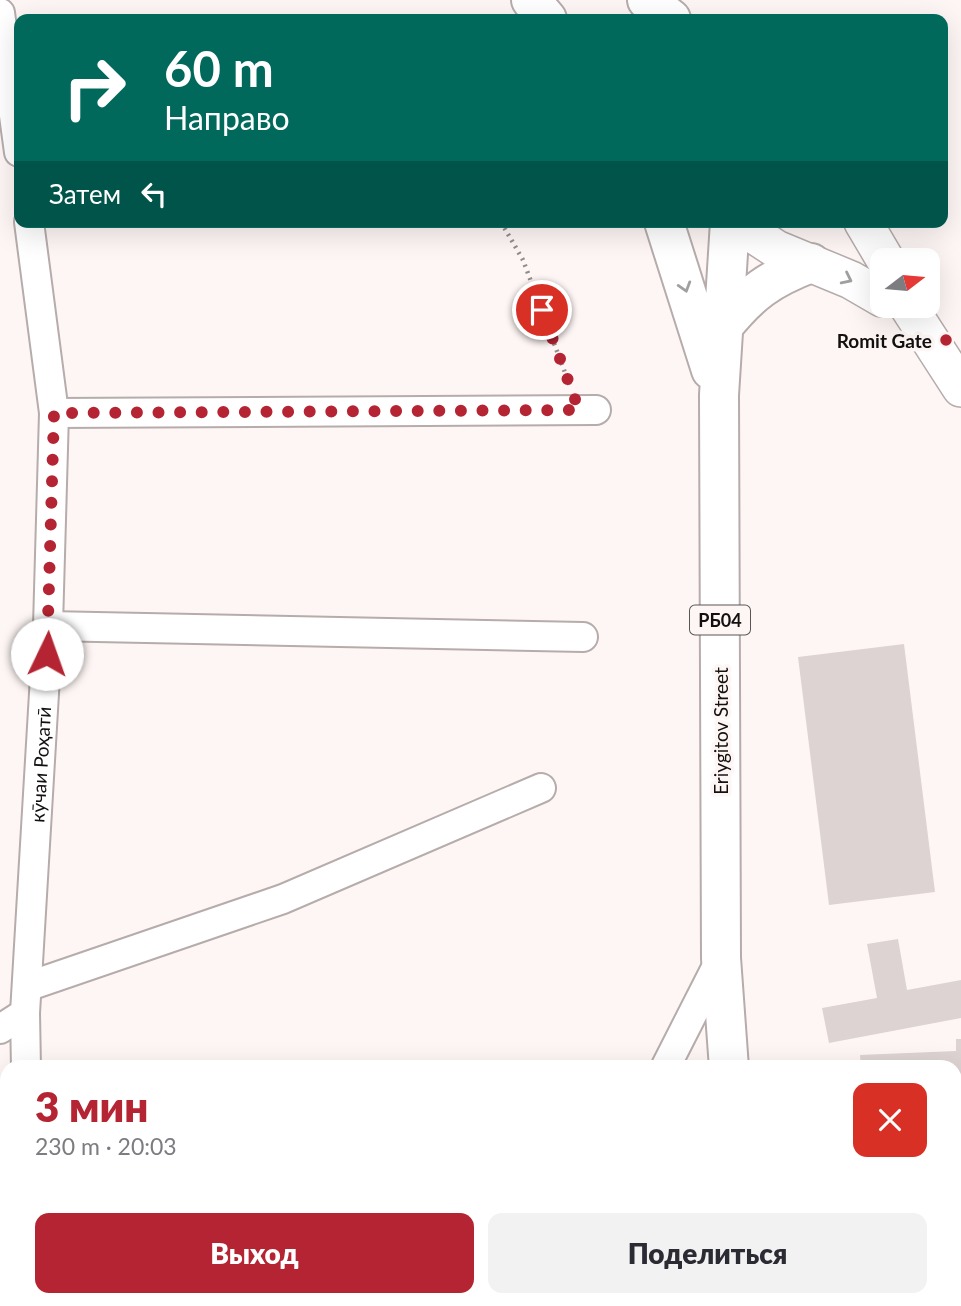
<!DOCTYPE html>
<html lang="ru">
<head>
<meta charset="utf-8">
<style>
	:root { --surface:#fff; --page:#f2f2f3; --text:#2b2b33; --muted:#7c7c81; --accent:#b52432 }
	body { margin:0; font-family:Lato,sans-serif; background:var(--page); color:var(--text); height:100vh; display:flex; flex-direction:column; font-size:26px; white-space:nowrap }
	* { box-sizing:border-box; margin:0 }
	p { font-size:23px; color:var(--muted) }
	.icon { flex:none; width:38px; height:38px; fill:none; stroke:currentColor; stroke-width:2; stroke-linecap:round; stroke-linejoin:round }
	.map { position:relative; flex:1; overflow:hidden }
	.details { position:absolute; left:0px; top:1060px; width:962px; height:247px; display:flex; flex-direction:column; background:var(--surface); border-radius:21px 21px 0 0; box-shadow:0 7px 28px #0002 }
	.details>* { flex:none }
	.banner { position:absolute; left:14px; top:14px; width:934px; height:214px; border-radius:14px; box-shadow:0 7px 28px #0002; background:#00695c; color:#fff; overflow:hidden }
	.needle { width:46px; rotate:74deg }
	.buttons { position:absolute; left:870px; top:248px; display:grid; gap:14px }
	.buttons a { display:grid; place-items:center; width:70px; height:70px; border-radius:14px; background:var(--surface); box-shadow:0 7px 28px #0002; font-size:35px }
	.pin { position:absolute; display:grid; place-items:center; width:60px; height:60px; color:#fff; margin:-30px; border:4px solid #fff; border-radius:50%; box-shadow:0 2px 7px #0007 }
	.me { position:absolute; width:77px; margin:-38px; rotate:3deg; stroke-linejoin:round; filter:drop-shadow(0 0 5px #0008) }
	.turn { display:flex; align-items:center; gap:24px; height:147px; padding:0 35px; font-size:32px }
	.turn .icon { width:91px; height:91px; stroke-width:2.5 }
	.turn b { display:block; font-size:49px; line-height:60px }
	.then { display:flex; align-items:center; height:66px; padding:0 35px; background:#0003; gap:14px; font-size:26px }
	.round { display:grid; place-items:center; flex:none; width:74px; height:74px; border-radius:14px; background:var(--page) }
	.summary { display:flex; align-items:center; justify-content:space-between; height:119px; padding:0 35px }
	h1 { font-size:42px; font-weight:800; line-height:52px; color:var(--accent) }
	.cta { display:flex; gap:14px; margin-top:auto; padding:14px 35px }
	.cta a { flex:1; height:80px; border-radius:14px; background:var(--accent); color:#fff; font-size:28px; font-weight:800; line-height:80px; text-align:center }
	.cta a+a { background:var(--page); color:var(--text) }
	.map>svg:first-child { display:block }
</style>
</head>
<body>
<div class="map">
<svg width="961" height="1306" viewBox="0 0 961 1306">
	<rect width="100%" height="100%" fill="#fef6f5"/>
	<path fill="#ddd3d2" d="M904,644L935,892L829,905L798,657Z
		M898,939L907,990L961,980V1018L829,1043L822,1008L877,998L867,944Z
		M956,1039H961V1098H956V1068H861L860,1055L956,1051Z
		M105,1300H160V1306H105Z
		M359,1300H414V1306H359Z
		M519,1300H639V1302L614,1306H520Z
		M867,1300H930V1306H868Z"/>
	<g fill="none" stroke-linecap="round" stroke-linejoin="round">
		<defs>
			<g id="minor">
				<path d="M0,13L19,152"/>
				<path d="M54,413L596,410"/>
				<path d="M48,626L583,637"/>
				<path d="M29,986L283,899L541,788"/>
				<path d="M0,1029L25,1013"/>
				<path id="s1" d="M26,1068L25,1013L48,626L54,413L29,222"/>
				<path d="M665,1068L721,958"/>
				<path d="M27,1300V1306"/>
				<path d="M682,1300L690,1306"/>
			</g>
			<path id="major" d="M735,222L776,249L851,280L882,298
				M863,222L886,261
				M908,306L961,388"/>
			<path id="highway" d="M531,0L547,19
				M647,0L671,19
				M664,222L711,370
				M722,328C750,293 769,279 811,263
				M729,1068L721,958L719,395L730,222
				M745,1300V1306"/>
		</defs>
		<use href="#minor" stroke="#b6acab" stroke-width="32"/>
		<use href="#major" stroke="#b6acab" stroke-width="40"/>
		<use href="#highway" stroke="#b6acab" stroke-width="42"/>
		<path stroke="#928d8c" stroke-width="4.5" stroke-dasharray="2 5" stroke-linecap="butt" d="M501,222L523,260L570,386"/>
		<use href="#minor" stroke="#fff" stroke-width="28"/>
		<use href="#major" stroke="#fff" stroke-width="37"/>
		<use href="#highway" stroke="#fff" stroke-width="38"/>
	</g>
	<defs><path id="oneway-chevron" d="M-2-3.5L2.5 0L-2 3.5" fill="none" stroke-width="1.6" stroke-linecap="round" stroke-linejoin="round" transform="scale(1.75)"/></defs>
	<g stroke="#a19f9f">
		<use href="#oneway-chevron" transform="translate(847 279) rotate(26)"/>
		<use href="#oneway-chevron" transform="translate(685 287) rotate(73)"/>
	</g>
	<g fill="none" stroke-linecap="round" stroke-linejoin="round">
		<path stroke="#b52432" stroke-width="12" stroke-dasharray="0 21.6" d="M47,654L54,413L579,410L542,310"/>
	</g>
	<circle fill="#b52432" stroke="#fef6f5" stroke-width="2.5" cx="946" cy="340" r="7"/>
	<g text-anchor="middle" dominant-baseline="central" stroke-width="7" stroke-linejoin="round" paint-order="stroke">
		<rect fill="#fef6f5" stroke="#5a5554" stroke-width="2" x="690" y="605.5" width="60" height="29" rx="5"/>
		<g font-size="18" font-weight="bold" fill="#13100f">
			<text x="720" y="620">РБ04</text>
		</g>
		<g font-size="19" font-weight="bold" fill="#13100f" stroke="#fef6f5" text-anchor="end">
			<text x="932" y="340">Romit Gate</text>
		</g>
		<g font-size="19" fill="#13100f" stroke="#fef6f5">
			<text transform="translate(720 731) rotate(-90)">Eriygitov Street</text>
			<text stroke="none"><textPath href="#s1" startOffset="304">кӯчаи Роҳатӣ</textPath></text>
		</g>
	</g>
</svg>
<div class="buttons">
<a><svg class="needle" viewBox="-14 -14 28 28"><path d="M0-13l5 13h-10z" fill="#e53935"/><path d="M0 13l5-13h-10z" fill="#7c7c81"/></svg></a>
</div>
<div class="pin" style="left:542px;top:310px;background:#d93025"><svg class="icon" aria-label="arrive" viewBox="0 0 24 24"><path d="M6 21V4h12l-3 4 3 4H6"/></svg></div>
<svg class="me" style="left:47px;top:654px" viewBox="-20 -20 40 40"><circle r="19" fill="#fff"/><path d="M0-13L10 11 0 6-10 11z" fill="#b52432"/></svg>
<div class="banner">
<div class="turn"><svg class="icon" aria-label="right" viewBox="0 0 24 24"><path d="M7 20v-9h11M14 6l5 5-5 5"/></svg><div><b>60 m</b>Направо</div></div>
<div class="then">Затем<svg class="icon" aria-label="left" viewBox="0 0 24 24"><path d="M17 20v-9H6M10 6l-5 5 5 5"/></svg></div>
</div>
<section class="details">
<div class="summary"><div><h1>3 мин</h1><p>230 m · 20:03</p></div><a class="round" style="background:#d93025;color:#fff"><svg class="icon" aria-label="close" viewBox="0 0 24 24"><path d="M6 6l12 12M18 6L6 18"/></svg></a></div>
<div class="cta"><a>Выход</a><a>Поделиться</a></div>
</section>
</div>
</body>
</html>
